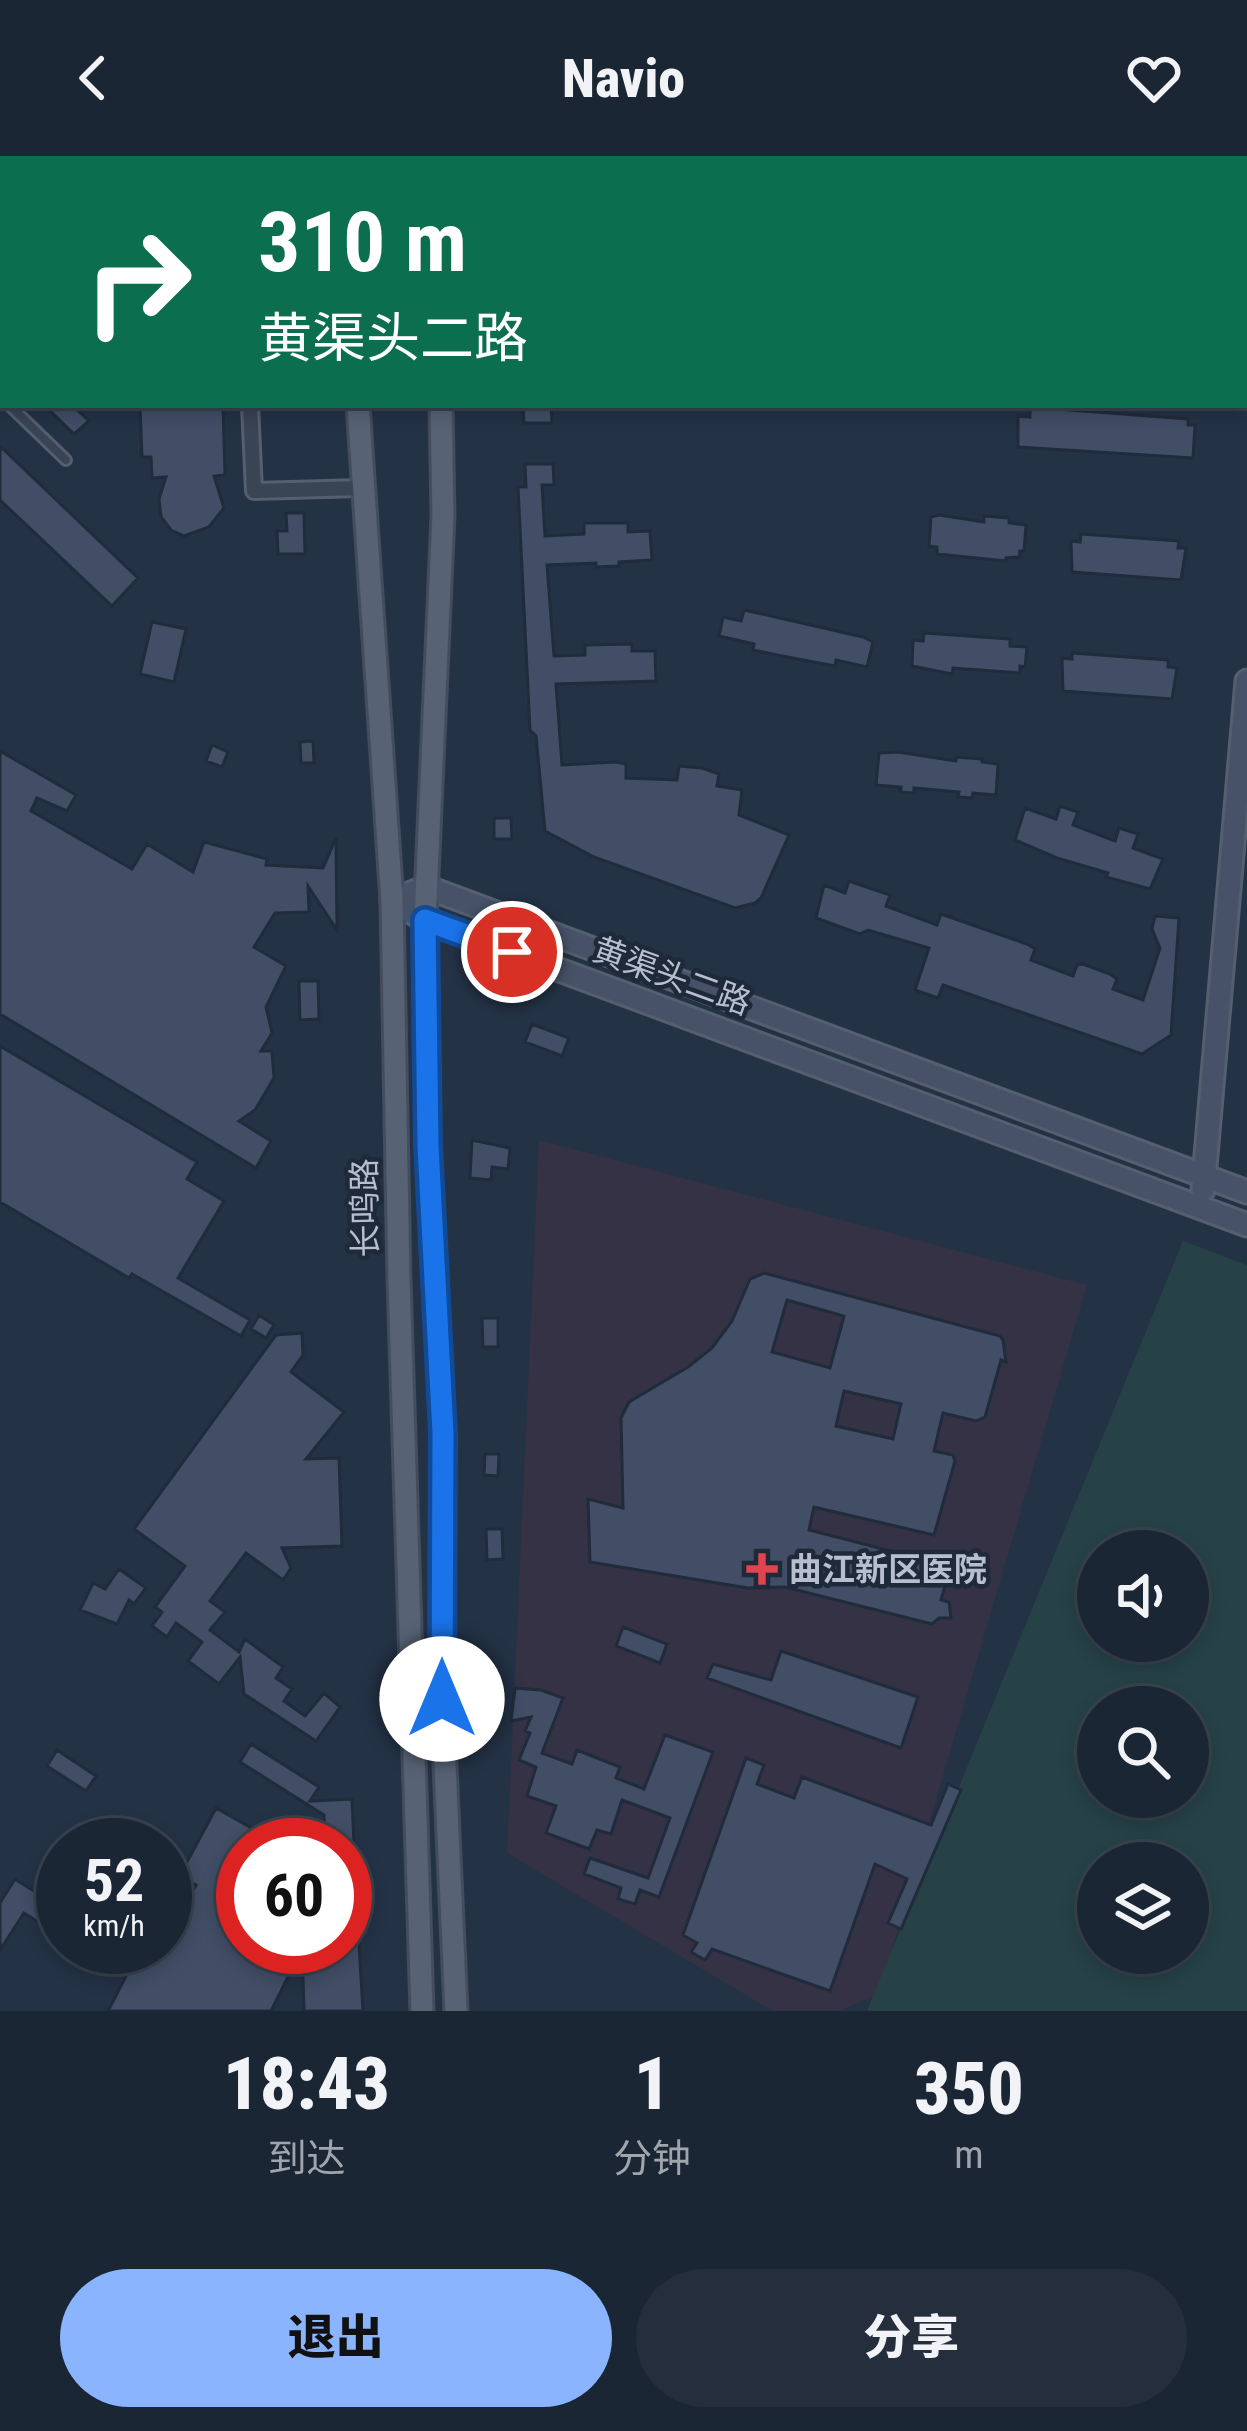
<!DOCTYPE html>
<html lang="zh">
<head>
<meta charset="utf-8">
<style>
	:root { --surface:#1b2634; --page:#242e3c; --text:#f1f3f6; --muted:#a0a5ac; --line:#39434f; --accent:#8bb4ff }
	body { margin:0; font-family:"Roboto Condensed","Noto Sans SC",sans-serif; background:var(--page); color:var(--text); height:100vh; display:flex; flex-direction:column; font-size:45px; white-space:nowrap }
	* { box-sizing:border-box; margin:0 }
	p { font-size:39px; color:var(--muted) }
	.icon { flex:none; width:66px; height:66px; fill:none; stroke:currentColor; stroke-width:2; stroke-linecap:round; stroke-linejoin:round }
	.map { position:relative; height:1855px; overflow:hidden }
	.side { display:flex; flex-direction:column; background:var(--surface); flex:1 }
	.side>* { flex:none }
	.banner { position:absolute; left:0px; top:0px; width:1248px; height:252px; box-shadow:0 6px 18px #0003,0 0 0 3px var(--line); background:#0b6e4f; color:#fff; overflow:hidden }
	.fabs { position:absolute; left:1077px; top:1374px; display:grid; gap:24px }
	.fabs a { display:grid; place-items:center; width:132px; height:132px; border-radius:50%; background:var(--surface); box-shadow:0 6px 18px #0003,0 0 0 3px var(--line); font-size:60px }
	.speed { position:absolute; left:36px; top:1662px; display:flex; gap:24px; font-size:60px; font-weight:700; text-align:center }
	.speed>* { display:grid; place-content:center; width:156px; height:156px; border-radius:50%; background:var(--surface); box-shadow:0 6px 18px #0003,0 0 0 3px var(--line); line-height:1 }
	.speed small { font-size:30px; font-weight:400 }
	.speed .limit { border:18px solid #d22; background:#fff; color:#111 }
	.pin { position:absolute; display:grid; place-items:center; width:102px; height:102px; color:#fff; margin:-51px; border:6px solid #fff; border-radius:50%; box-shadow:0 3px 12px #0007 }
	.me { position:absolute; width:132px; margin:-66px; rotate:0deg; stroke-linejoin:round; filter:drop-shadow(0 0 9px #0008) }
	.turn { display:flex; align-items:center; gap:42px; height:252px; padding:0 60px; font-size:54px }
	.turn .icon { width:156px; height:156px; stroke-width:2.5 }
	.turn b { display:block; font-size:84px; line-height:102px }
	.eta { display:flex; justify-content:space-evenly; align-items:center; height:204px; text-align:center }
	.eta b { font-size:72px; font-weight:800; line-height:84px }
	.primary-button { display:flex; gap:24px; margin-top:auto; padding:24px 60px }
	.primary-button a { flex:1; height:138px; border-radius:72px; background:var(--accent); color:#111; font-size:48px; font-weight:800; line-height:138px; text-align:center }
	.primary-button a+a { background:var(--page); color:var(--text) }
	header { display:flex; justify-content:space-between; align-items:center; height:156px; padding:0 60px; background:var(--surface); font-size:54px; font-weight:800 }
	.map>svg:first-child { display:block }
</style>
</head>
<body>
<header><svg class="icon" aria-label="back" viewBox="0 0 24 24"><path d="M15 5l-7 7 7 7"/></svg>Navio<svg class="icon" aria-label="heart" viewBox="0 0 24 24"><path d="M12 20l-8-8c-3-5 5-10 8-4 3-6 11-1 8 4z"/></svg></header>
<div class="map">
<svg width="1247" height="1855" viewBox="0 0 1247 1855">
	<rect width="100%" height="100%" fill="#243246"/>
	<path fill="#353245" d="M539,984L1087,1129L879,1838L839,1855H773L507,1697Z"/>
	<path fill="#264247" fill-rule="evenodd" d="M1183,1085L1247,1109V1855H867ZM1098,1395H1188V1485H1098ZM1098,1551H1188V1641H1098ZM1098,1707H1188V1797H1098Z"/>
	<path fill="#414e66" stroke="#202b3c" stroke-width="3" fill-rule="evenodd" d="M44,249H72L89,265L74,278Z
		M140,249H223L225,319L214,320L224,352L209,371L184,380L171,374L161,361L159,343L166,321L152,322L151,301H142Z
		M523,249H551L552,267H524Z
		M1030,251L1188,263V269H1195L1193,302L1018,291V260L1030,261Z
		M0,290L138,422L112,450L0,344Z
		M525,308H553L554,329H542L545,380L584,378V367H628V376L650,375L652,404L619,406V410L596,411V407L547,409L554,500L585,499V489L632,488V495H655L656,525L556,528L562,609L616,606L626,608V622L677,624L679,610L702,612L719,618L717,630L742,634L739,659L789,679L761,742L755,747L735,752L594,701L545,675L536,580L530,574L518,331H526Z
		M286,357H304L305,398H278L277,375H287Z
		M939,359L984,366V360L1009,362V367L1026,369L1024,395H1020L1019,401L1006,402V405L937,398V391L929,390L931,361Z
		M1081,378L1179,385L1178,392H1186L1181,424L1072,416L1071,385L1080,386Z
		M744,454L863,481L873,486L867,511L836,504L835,510L782,500L753,494L754,488L719,480L723,461L741,465Z
		M152,466L186,473L174,526L140,518Z
		M924,477L1010,483V490L1027,491L1025,511L1020,510V517L953,512L952,518L912,510L913,484L923,485Z
		M1072,497L1168,504V511L1177,512L1172,543L1063,535L1062,502L1072,503Z
		M313,585L314,607H301L300,586Z
		M212,589L228,596L222,611L206,605Z
		M0,595L76,639L67,655L37,642L31,655L132,713L147,688L193,716L204,686L267,703L266,709L323,712L336,682L337,774L308,730L309,756L275,757L254,791L286,810L266,851L272,877L261,895H272L274,922L255,954L239,965L271,985L256,1012L0,858Z
		M898,596L956,605V601L982,603V606L998,608L996,639L973,637L972,642L958,641L959,636L914,632V637L900,636L901,631L876,629L879,597Z
		M1060,650L1078,656L1073,669L1115,685L1119,672L1138,678L1133,692L1163,703L1150,733L1106,721L1108,717L1057,702L1015,684L1025,652L1056,663Z
		M494,662H511L512,683H494Z
		M849,725L890,739L886,750L937,769L941,758L1027,788L1035,793L1031,804L1073,820L1077,809L1083,808L1110,818L1117,823L1113,833L1143,844L1160,792L1152,773L1155,760L1179,762L1171,879L1142,898L943,829L938,842L915,834L929,792L868,774L860,778L816,762L824,729L845,737Z
		M299,825H318L319,863L300,864Z
		M532,868L569,882L562,900L525,886Z
		M0,890L197,1006L187,1023L224,1045L178,1122L250,1164L241,1180L132,1118L129,1122L0,1046Z
		M472,984L510,992L508,1013L492,1011L491,1024L470,1022Z
		M764,1117L1000,1180L1003,1184L1006,1206L1001,1204L985,1261L976,1265L943,1257L934,1295L953,1299L955,1305L934,1379L814,1351L809,1374L945,1409L949,1416L941,1444L949,1446L951,1462H939L932,1468L785,1431L748,1432L590,1406L588,1343L623,1352L621,1262L629,1246L688,1211L712,1192L732,1165L750,1123ZM787,1144L844,1160L830,1212L772,1196ZM844,1235L901,1248L893,1283L836,1270Z
		M259,1159L274,1169L266,1182L251,1173Z
		M482,1162H498V1191H483Z
		M302,1177L303,1199L291,1216L344,1256L306,1303L339,1302L342,1390L282,1392L291,1412L283,1424L246,1397L210,1445L225,1456L210,1474L239,1496L245,1483L283,1511L276,1522L292,1533L284,1545L305,1560L324,1537L340,1551L316,1585L244,1538L240,1501L219,1528L188,1505L202,1486L176,1467L167,1481L152,1470L162,1456L155,1451L185,1410L134,1373L276,1179Z
		M485,1298H499L498,1320L484,1319Z
		M486,1373H502L503,1403L487,1404Z
		M119,1413L146,1432L134,1448L129,1444L117,1468L80,1454L93,1427L105,1433Z
		M623,1471L667,1488L660,1507L616,1490Z
		M781,1495L918,1541L901,1592L707,1522L713,1508L771,1524Z
		M515,1532L541,1534L563,1542L542,1597L572,1608L577,1594L620,1611L616,1622L644,1633L665,1579L713,1596L659,1741L640,1734L635,1748L618,1743L621,1732L584,1718L590,1702L648,1722L670,1662L622,1644L611,1678L597,1674L589,1693L546,1677L556,1650L527,1640L536,1611L519,1604L530,1577L525,1575L531,1561L511,1565Z
		M251,1588L319,1631L310,1645L352,1643L354,1689H325L324,1659L240,1606Z
		M57,1594L96,1620L86,1635L47,1610Z
		M746,1602L764,1609L757,1628L794,1642L802,1621L931,1669L948,1628L961,1634L901,1773L888,1767L907,1723L875,1708L830,1835L712,1793L705,1804L691,1796L697,1787L683,1779Z
		M216,1652L282,1689H243V1791H311L328,1800V1791H345V1755H357L363,1855H304L302,1793L271,1855H108L141,1791H165V1747L182,1756L196,1729L180,1719Z
		M54,1719L63,1725V1765L56,1777L24,1757L0,1794V1747L15,1723L40,1739Z"/>
	<g fill="none" stroke-linecap="round" stroke-linejoin="round">
		<defs>
			<path id="lane" d="M0,241L3,244
				M9,249L66,304"/>
			<path id="street" d="M241,0L242,3
				M250,249L254,335L361,332"/>
			<path id="secondary" d="M392,745L425,764L1247,1069
				M392,745L426,731L1247,1036
				M1203,1034L1247,525"/>
			<path id="primary" d="M348,0V3
				M428,0V3
				M358,249L392,745L399,1123L422,1855
				M441,249L443,359L425,764L428,990L443,1277L442,1543L456,1855"/>
		</defs>
		<use href="#lane" stroke="#555f6f" stroke-width="14"/>
		<use href="#street" stroke="#555f6f" stroke-width="20"/>
		<use href="#secondary" stroke="#555f6f" stroke-width="27"/>
		<use href="#primary" stroke="#434d5e" stroke-width="27"/>
		<use href="#lane" stroke="#394455" stroke-width="8"/>
		<use href="#street" stroke="#394455" stroke-width="14"/>
		<use href="#secondary" stroke="#475268" stroke-width="21"/>
		<use href="#primary" stroke="#576375" stroke-width="21"/>
	</g>
	<g fill="none" stroke-linecap="round" stroke-linejoin="round">
		<defs>
			<path id="route" d="M442,1543L443,1277L428,990L425,764L512,796"/>
		</defs>
		<use href="#route" stroke="#114b97" stroke-width="30"/>
		<use href="#route" stroke="#1a73e8" stroke-width="21"/>
	</g>
	<path fill="#e0444e" stroke="#1e293a" stroke-width="4.5" d="M756 1395h12v12h12v12h-12v12h-12v-12h-12v-12h12z"/>
	<g text-anchor="middle" dominant-baseline="central" stroke-width="9" stroke-linejoin="round" paint-order="stroke">
		<g font-size="33" fill="#b7bfce" stroke="#1e293a">
			<text transform="translate(672 820) rotate(20)">黄渠头二路</text>
			<text transform="translate(365 1052) rotate(-91)">长鸣路</text>
		</g>
		<g font-size="33" font-weight="bold" fill="#b7bfce" stroke="#1e293a" text-anchor="start">
			<text x="789" y="1413">曲江新区医院</text>
		</g>
	</g>
</svg>
<div class="fabs">
<a><svg class="icon" aria-label="sound" viewBox="0 0 24 24"><path d="M4 9h4l5-4v14l-5-4H4zM17 9q2 3 0 6"/></svg></a>
<a><svg class="icon" aria-label="search" viewBox="0 0 24 24"><circle cx="10" cy="10" r="6"/><path d="M15 15l6 6"/></svg></a>
<a><svg class="icon" aria-label="layers" viewBox="0 0 24 24"><path d="M12 4l9 5-9 5-9-5zM3 14l9 5 9-5"/></svg></a>
</div>
<div class="speed"><div>52<small>km/h</small></div><div class="limit">60</div></div>
<div class="pin" style="left:512px;top:796px;background:#d93025"><svg class="icon" aria-label="arrive" viewBox="0 0 24 24"><path d="M6 21V4h12l-3 4 3 4H6"/></svg></div>
<svg class="me" style="left:442px;top:1543px" viewBox="-20 -20 40 40"><circle r="19" fill="#fff"/><path d="M0-13L10 11 0 6-10 11z" fill="#1a73e8"/></svg>
<div class="banner">
<div class="turn"><svg class="icon" aria-label="right" viewBox="0 0 24 24"><path d="M7 20v-9h11M14 6l5 5-5 5"/></svg><div><b>310 m</b>黄渠头二路</div></div>
</div>
</div>
<section class="side">
<div class="eta">
<div><b>18:43</b><p>到达</p></div>
<div><b>1</b><p>分钟</p></div>
<div><b>350</b><p>m</p></div>
</div>
<div class="primary-button"><a>退出</a><a>分享</a></div>
</section>
</body>
</html>
